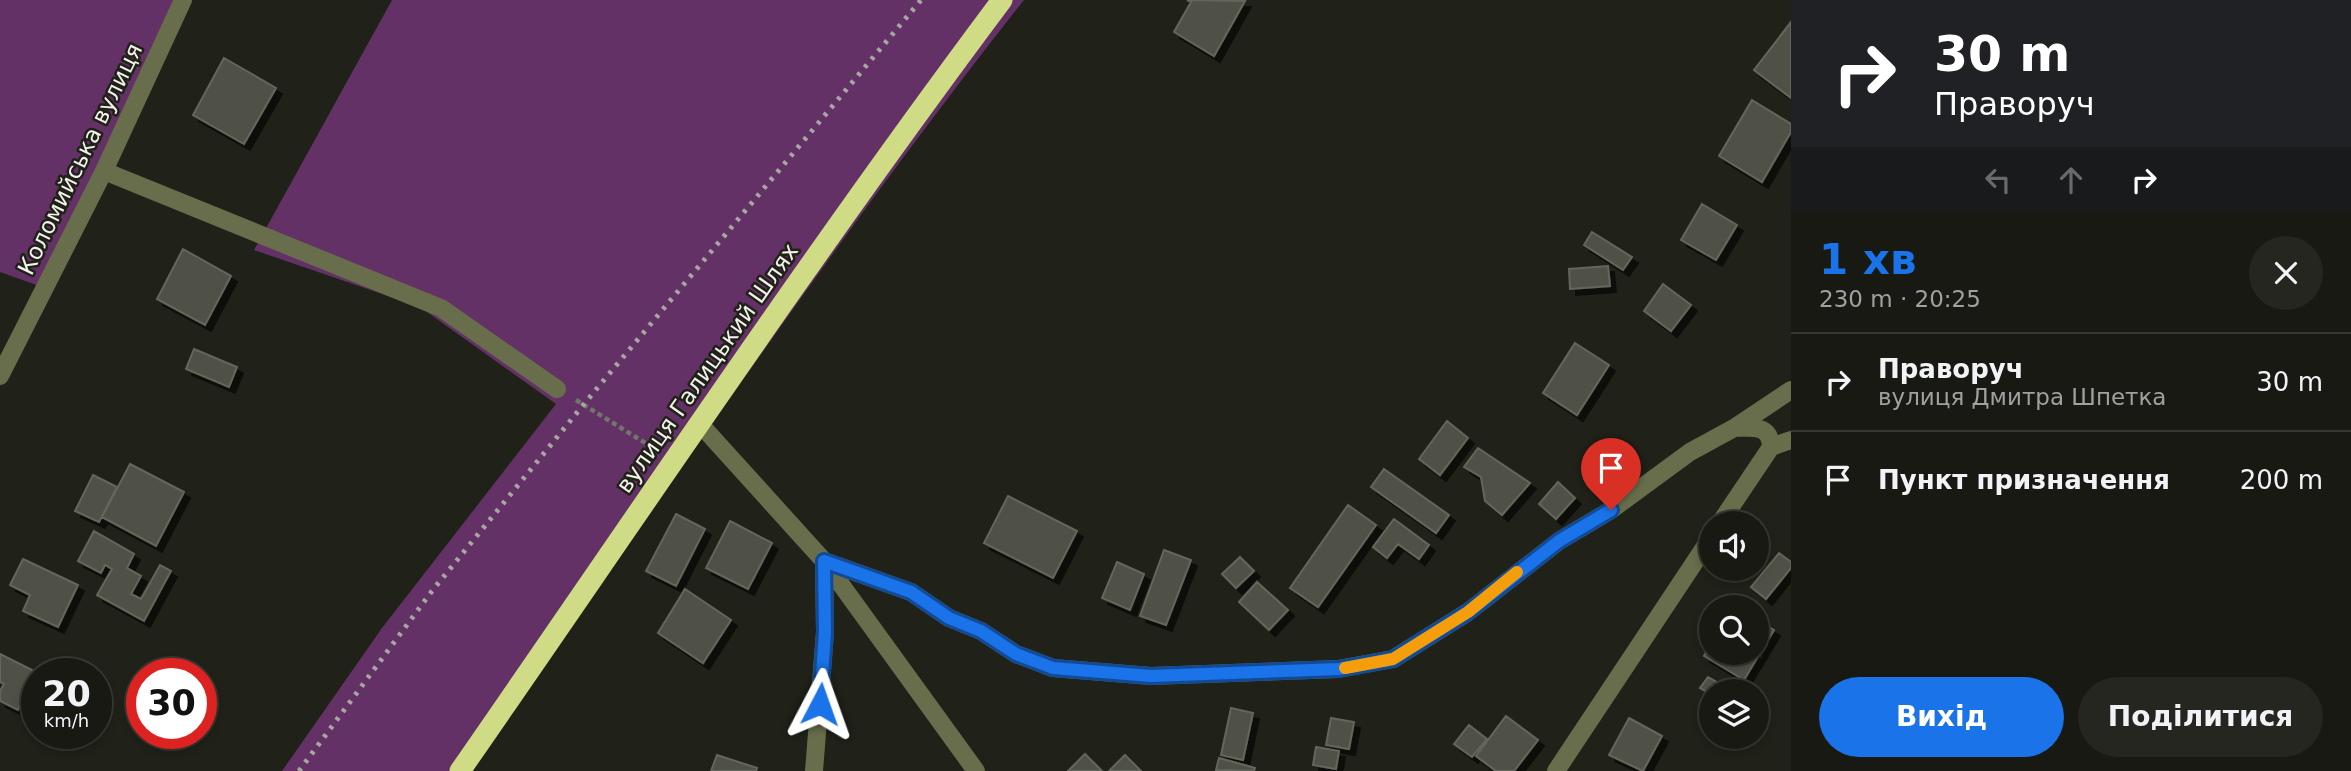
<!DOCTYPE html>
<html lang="uk">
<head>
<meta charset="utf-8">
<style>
	:root { --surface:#181912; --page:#252620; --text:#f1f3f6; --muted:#9fa09f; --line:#363832; --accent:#1a73e8 }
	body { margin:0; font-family:"DejaVu Sans",sans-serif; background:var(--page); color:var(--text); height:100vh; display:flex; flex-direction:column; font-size:26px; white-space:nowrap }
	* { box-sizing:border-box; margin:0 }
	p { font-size:23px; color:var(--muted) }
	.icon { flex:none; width:38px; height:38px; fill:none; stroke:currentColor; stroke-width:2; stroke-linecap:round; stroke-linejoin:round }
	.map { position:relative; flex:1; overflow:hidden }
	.details { display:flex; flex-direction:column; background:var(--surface); width:560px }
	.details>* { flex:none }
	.guide { background:#202124; color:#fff; overflow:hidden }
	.controls { position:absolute; left:1699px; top:511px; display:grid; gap:14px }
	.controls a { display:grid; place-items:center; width:70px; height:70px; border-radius:50%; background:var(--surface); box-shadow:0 4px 10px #0003,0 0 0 2px var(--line); font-size:35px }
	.speed { position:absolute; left:21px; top:658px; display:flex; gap:14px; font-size:35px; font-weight:700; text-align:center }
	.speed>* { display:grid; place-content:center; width:91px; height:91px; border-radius:50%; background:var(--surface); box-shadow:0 4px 10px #0003,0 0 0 2px var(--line); line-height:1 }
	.speed small { font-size:18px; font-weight:400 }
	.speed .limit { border:10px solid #d22; background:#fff; color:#111 }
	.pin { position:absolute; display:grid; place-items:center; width:60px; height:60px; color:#fff; margin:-72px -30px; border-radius:50% 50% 50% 0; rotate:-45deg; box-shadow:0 0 7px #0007 }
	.pin .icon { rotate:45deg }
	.me { position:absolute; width:77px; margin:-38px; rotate:4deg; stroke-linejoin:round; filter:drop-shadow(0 0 5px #0008) }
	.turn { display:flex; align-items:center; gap:24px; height:147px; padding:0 28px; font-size:32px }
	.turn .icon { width:91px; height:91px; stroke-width:2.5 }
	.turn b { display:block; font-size:49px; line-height:60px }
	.lanes { display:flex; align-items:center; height:66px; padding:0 28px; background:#0003; justify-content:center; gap:35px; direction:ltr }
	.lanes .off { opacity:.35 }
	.round { display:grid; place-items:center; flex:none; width:74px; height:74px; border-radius:37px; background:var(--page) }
	.summary { display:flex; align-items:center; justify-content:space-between; height:119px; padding:0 28px }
	h1 { font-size:42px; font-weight:700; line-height:52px; color:var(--accent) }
	.button { display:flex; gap:14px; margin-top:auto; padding:14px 28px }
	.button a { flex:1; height:80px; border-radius:42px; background:var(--accent); color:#fff; font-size:28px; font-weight:700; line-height:80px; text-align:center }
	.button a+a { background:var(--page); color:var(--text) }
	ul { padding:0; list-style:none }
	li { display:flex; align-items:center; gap:21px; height:98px; padding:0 28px; border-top:2px solid var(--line) }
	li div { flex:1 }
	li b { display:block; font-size:26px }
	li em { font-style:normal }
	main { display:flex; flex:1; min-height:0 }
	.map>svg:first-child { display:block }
</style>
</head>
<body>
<main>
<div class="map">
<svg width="1791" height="771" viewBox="0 0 1791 771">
	<defs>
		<filter id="shadow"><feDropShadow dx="6" dy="6" stdDeviation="0" flood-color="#0009"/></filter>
	</defs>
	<rect width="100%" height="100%" fill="#202118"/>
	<path fill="#633165" d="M0,0H183L42,287L0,272Z
		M392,0H1024C828,248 652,512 471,771H282L382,628L556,404L420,307L254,250Z"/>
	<path fill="#4f5146" stroke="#64665b" stroke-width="2" filter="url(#shadow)" d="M1187,0L1245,1L1214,56L1174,32L1191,2Z
		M1791,22V98L1754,70Z
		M224,58L276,88L244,144L193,115Z
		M1752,100L1791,124V132L1762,182L1719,156Z
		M1702,204L1737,225L1716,260L1681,240Z
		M1592,232L1632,257L1623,270L1584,245Z
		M183,249L231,276L205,325L157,299Z
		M1608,266L1610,286L1570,289L1569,269Z
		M1663,284L1691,305L1671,331L1644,311Z
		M1575,343L1609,365L1577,415L1543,393Z
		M194,349L237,367L229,387L186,369Z
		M1447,421L1468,438L1440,475L1419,459Z
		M1478,448L1530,483L1502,515L1485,501L1481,477L1464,467Z
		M130,464L184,492L156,546L102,517Z
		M1384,469L1449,515L1436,533L1371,487Z
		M93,475L117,487L99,522L75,511Z
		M1558,482L1575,498L1556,519L1539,504Z
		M1008,496L1077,531L1053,578L984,543Z
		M1348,505L1376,525L1318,607L1290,588Z
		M676,514L705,529L676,586L646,571Z
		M1394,519L1429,545L1419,559L1398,544L1387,558L1373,547Z
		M730,521L772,543L748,589L706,568Z
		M94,531L134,554L127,568L141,576L131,594L141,599L160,565L171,571L144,621L97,595L112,569L105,565L101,573L78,561Z
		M1164,550L1191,560L1166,625L1140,616Z
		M1779,553L1791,562V568L1766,599L1751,587Z
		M1240,557L1254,571L1236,588L1222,574Z
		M23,559L78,585L58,627L23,611L30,595L10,585Z
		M1117,562L1144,574L1130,610L1102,598Z
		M1257,582L1288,610L1269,630L1239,602Z
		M685,589L731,620L703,663L658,633Z
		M1757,620L1774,630L1744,680L1704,656L1712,642V653H1757Z
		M0,654L36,672L18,710L0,701V691L4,684L0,682Z
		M1708,677L1722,685L1718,691H1712V695L1700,688Z
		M1231,708L1253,713L1243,760L1221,755Z
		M1506,716L1538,740L1514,771H1496L1476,756Z
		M1331,718L1354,722L1349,749L1326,745Z
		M1629,718L1662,736L1643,771L1609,755Z
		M1469,725L1487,739L1472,757L1454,744Z
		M1316,747L1339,751L1336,769L1313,765Z
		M1085,754L1102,771H1068Z
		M717,755L757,768L756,771H711Z
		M1125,755L1141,771H1109Z
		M1219,758L1255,768L1254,771L1216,770Z"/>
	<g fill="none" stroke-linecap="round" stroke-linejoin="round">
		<path stroke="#73746c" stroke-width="4.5" stroke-dasharray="5 3.5" stroke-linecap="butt" d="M576,400L655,449"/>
		<path stroke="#686d4c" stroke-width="18" d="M104,171L441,308L557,389
			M0,376L104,171L183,0
			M700,424L824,561L911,592L949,618L981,631L1016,654L1053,668L1151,676L1338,669L1393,659L1468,612L1559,541L1611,510L1690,452L1734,428L1791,390
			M1734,428C1753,428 1770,424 1771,447
			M1771,447L1791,440
			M1720,523L1771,447
			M824,561L976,771
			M814,771L825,632L824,561
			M1556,771L1712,536"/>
		<path stroke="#cfdb85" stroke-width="21" d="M460,771C639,513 814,251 1002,0"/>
		<path stroke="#a6a7a0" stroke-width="5" stroke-dasharray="3.5 7" stroke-linecap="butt" d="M299,771L432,591L584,404L921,0"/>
	</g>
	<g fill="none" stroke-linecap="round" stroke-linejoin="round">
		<defs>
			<path id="route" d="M820,704L825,632L824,561L911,592L949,618L981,631L1016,654L1053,668L1151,676L1339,669L1393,659L1468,612L1559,541L1611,510"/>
		</defs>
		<use href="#route" stroke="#114b97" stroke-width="18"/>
		<use href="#route" stroke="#1a73e8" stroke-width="12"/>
		<path stroke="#f59e0b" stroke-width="12" d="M1345,668L1393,659L1468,612L1517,572"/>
	</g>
	<g text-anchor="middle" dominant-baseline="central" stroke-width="5" stroke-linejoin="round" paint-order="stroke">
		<g font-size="23" fill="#f1f2eb" stroke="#202118">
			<text transform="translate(80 159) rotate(-64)">Коломийська вулиця</text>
			<text transform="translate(707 368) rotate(-55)">вулиця Галицький Шлях</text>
		</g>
	</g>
</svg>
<div class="controls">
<a><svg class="icon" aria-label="sound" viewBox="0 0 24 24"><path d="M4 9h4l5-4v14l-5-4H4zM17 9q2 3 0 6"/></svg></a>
<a><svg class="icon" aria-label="search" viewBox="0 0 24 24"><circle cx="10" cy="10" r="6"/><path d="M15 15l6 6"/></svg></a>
<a><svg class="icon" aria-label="layers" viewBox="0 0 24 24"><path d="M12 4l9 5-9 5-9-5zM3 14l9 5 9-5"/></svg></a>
</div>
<div class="speed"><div>20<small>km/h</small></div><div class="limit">30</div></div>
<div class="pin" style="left:1611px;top:510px;background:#d93025"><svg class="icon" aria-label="arrive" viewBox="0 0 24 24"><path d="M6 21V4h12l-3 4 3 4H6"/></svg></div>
<svg class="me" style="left:820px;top:704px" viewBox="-20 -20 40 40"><path d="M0-17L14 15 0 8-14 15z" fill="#1a73e8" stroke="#fff" stroke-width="4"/></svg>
</div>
<section class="details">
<div class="guide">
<div class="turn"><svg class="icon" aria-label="right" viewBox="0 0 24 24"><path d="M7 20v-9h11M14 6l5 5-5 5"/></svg><div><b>30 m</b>Праворуч</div></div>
<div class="lanes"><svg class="icon off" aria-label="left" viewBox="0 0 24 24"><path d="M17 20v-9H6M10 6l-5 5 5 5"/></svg><svg class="icon off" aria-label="ahead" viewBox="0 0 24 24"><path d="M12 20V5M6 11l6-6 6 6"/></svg><svg class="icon" aria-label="right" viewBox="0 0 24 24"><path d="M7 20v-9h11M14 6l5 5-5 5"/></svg></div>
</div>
<div class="summary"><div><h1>1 хв</h1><p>230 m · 20:25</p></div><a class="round"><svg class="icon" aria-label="close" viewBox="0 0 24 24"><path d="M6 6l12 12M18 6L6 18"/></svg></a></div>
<ul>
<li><svg class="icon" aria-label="right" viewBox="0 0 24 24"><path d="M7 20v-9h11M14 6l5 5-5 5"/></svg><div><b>Праворуч</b><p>вулиця Дмитра Шпетка</p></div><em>30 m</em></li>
<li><svg class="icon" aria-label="arrive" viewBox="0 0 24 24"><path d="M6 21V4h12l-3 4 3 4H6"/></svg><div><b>Пункт призначення</b></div><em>200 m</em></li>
</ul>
<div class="button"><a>Вихід</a><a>Поділитися</a></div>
</section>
</main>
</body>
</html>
